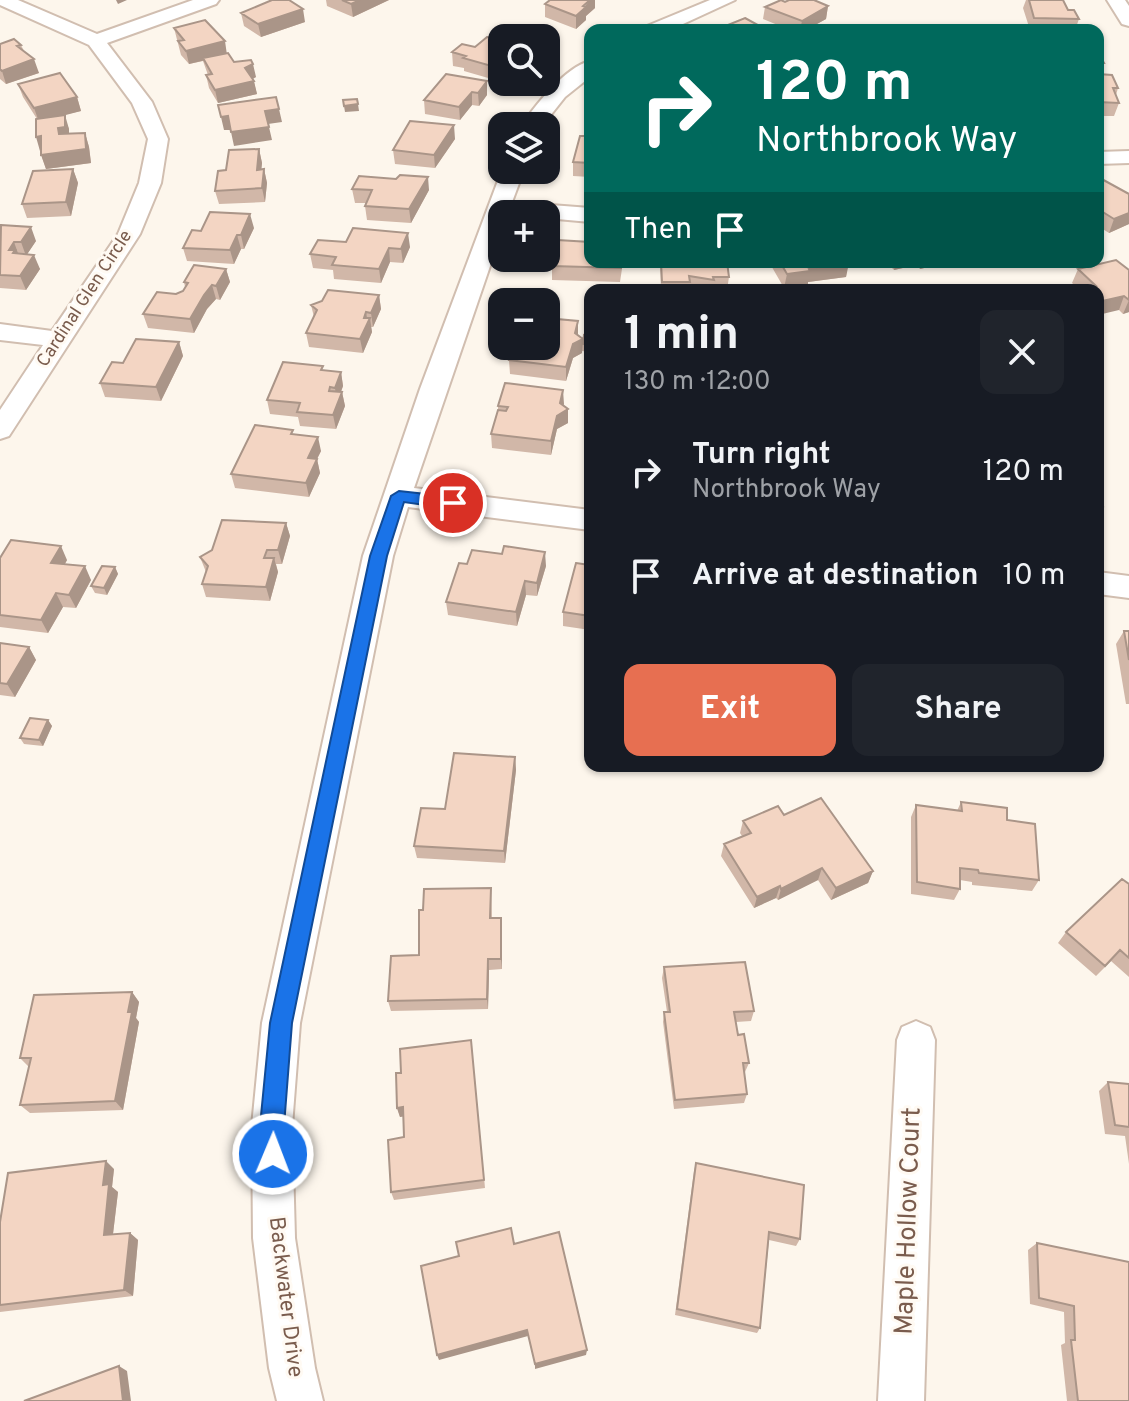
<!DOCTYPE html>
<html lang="en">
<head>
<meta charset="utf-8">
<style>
	:root { --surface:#171b24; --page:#20242c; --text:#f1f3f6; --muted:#9ea1a6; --accent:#e76f51 }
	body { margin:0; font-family:Overpass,sans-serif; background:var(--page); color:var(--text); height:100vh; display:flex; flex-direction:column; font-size:30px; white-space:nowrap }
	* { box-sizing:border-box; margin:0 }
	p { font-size:26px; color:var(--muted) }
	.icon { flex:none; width:44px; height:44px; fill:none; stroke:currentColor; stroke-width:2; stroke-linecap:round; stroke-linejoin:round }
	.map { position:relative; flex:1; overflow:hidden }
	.panel { position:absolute; left:584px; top:284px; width:520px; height:488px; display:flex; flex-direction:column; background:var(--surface); border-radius:16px; box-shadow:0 2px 6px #0004 }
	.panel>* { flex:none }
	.hud { position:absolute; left:584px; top:24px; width:520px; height:244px; border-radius:16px; box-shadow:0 2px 6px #0004; background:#00695c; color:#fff; overflow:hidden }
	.tools { position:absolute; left:488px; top:24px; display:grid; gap:16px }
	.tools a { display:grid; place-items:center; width:72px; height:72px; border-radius:16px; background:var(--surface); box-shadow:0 2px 6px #0004; font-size:40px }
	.pin { position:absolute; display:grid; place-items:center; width:68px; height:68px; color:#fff; margin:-34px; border:4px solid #fff; border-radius:50%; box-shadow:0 2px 8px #0007 }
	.me { position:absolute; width:88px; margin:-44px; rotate:1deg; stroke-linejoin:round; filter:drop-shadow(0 0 6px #0008) }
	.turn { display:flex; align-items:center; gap:28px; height:168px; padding:0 40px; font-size:36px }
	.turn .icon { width:104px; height:104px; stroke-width:2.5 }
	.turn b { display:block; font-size:56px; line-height:68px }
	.then { display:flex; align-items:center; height:76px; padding:0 40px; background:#0003; gap:16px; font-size:30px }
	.round { display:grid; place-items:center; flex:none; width:84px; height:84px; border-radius:16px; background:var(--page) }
	.headline { display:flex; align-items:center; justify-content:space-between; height:136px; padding:0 40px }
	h1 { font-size:48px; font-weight:700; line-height:60px }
	.action { display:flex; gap:16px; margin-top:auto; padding:16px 40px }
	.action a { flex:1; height:92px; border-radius:16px; background:var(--accent); color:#fff; font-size:32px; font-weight:700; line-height:92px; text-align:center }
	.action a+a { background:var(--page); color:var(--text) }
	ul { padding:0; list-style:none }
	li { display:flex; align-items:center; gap:24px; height:104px; padding:0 40px }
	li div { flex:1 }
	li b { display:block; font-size:30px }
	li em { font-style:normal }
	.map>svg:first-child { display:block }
</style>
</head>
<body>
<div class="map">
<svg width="1129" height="1401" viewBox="0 0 1129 1401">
	<rect width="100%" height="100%" fill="#fdf6ec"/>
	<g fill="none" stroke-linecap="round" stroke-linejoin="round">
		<defs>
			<path id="street" d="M0,0H18L97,34L193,0H219L216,4L107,43L152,102L168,139L161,183L140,234L9,436L0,439V410L43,345L0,340V324L52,331L118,234L139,183L148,139L132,103L89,45L0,5Z
				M710,0H735L670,30H645L647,26Z
				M1107,0H1125L1129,6V26L1122,24Z
				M590,61V77L565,97L542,126H521C535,106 565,67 590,61Z
				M1129,151V163L1098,164V152Z
				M502,170H524L512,202L590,208V222L546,218V214H502V231L414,488L590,510V530L408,507L393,556L300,1023L292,1126L295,1238L315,1368L323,1401H277L269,1368L253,1238L252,1126L262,1023L363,556L420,389Z
				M1098,572L1129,576V598L1098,594Z
				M916,1021L930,1027L935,1040L924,1401H878L897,1040L902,1027Z"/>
		</defs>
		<use href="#street" stroke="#d1beb0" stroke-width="4"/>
		<use href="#street" fill="#fff" fill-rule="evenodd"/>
	</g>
	<path fill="#d1b7a8" d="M326,0H389L353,17L327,6Z
		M1026,0H1063L1068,10L1079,19L1075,30H1030L1023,8Z
		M545,4L595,8L586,16V20L576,29L545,17Z
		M828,6L826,19L806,30H790L763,19L765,7Z
		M241,13L305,22L261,37L244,26Z
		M174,28L227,53L234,62L256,77L253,79L257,94L218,103L209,88L206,75H208L203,61L189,64L181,55Z
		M502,41V82L464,71V68L453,66L452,52Z
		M0,44L21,45L24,51L39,73L6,84L0,79Z
		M1098,52L1104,63L1100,74L1118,88L1116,95L1119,103L1114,116H1098Z
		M446,74L487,95L479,106L472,105L460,120L425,114L424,100Z
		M18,84L77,97L81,111L63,115L69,129V134L85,133L89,147L91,163L46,169L40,151L37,119L23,97Z
		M590,136V177L573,176V162Z
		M455,139L435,168L395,164L393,150Z
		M259,149L262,163L261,170L264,169L267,183L265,202L219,204L215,191L226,170Z
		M73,169L78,183L71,216L27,218L22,204Z
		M1098,177L1129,194V224L1109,233L1098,226Z
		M352,189L429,190L411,223L367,220L365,206L366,203H355Z
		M0,226L36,241L27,254L40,269L26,290L0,288Z
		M254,228L244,249H241L234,264L187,261L183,248L201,231Z
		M318,240L410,247L403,263L390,262L381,283L334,279L333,270L313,268L310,254Z
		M590,262H623L620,282L552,280V266Z
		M660,262H727L729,277L727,290H661Z
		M769,262H848L846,277L808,282V285L784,288Z
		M886,262H942L941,264L920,269L916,265L894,270Z
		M226,269L230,282L220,300L216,299L207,309L194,333L148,328L143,314L176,294L183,291L185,287L184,282Z
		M1078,269L1129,270V312L1123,314L1119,310L1080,290L1072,283Z
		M379,295L381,309L373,327H371L372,332L363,353L309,347L306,333L314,317L311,305Z
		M578,335L582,339L590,336V352L582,351V353L573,358L566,381L510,374L509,360Z
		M179,342L183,356L161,401L105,397L100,383L123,363Z
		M324,371L341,372L343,386L341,392H342L345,406L336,429L300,426L298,417L270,414L267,400Z
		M563,405L568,423L557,429L551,455L492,448L491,434L498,410V406Z
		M294,434L321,451L317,459L320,473L309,497L235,488L231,474Z
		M1098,476L1103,506L1098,517Z
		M286,523L290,536L282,564H276L278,572L270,601L206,597L202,584L206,572L200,557Z
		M0,558L67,560L65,564L91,580L76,608L63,607L48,633L0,627Z
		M590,565V630L563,626V612Z
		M546,566L537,596L526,595L517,626L448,615L446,602Z
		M115,567L118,574L107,595L95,593L91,586Z
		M1124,631H1129V704H1126L1116,644Z
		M0,643L29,647L36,660L15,697L0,695Z
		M48,720L52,726L43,746L24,744L20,738Z
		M515,757L516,770L505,863L417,858L414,846L445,809Z
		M961,802L1007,820L1039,880L1032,891L972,885V882L960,880V889L954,900L911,894V817L916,805L957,811Z
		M784,815L873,871L868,883L831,900L818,880L778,900L776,898L754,908L721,856L724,844L742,836L740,833L743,821Z
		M1129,884V977L1111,961L1096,976L1058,943L1066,932Z
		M491,888L492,918H501L502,969L489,970L488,1009L391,1011L388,1001L419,955L423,910Z
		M664,967L754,1011L751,1021L736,1022L738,1035L749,1063L745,1072H744L747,1094L744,1103L674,1109L663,1022L664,1012H667L662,978Z
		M132,992L139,1002L136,1018L139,1022L123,1110L30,1113L20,1105L29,1067L20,1058Z
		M472,1050L485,1188L394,1200L391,1192L404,1137L403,1116L400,1117L397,1108L401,1073Z
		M1108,1082L1129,1084V1164L1125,1136L1105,1134L1099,1091Z
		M696,1163L800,1239L796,1246L769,1240L760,1328L757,1333L675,1315L694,1171Z
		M114,1169L112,1187L118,1192L113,1234L130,1233L138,1240L133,1296L0,1312V1222Z
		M1037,1243L1129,1401H1067L1061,1345L1065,1343L1064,1312L1030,1304L1028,1250Z"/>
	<path fill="#aa9588" d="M116,0H127L118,4Z
		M360,0H389L353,17L351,4Z
		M590,0H595V8L586,16V20L576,29V16Z
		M828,6L826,19L806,30H800L802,21Z
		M303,9L305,22L261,37L258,24Z
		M225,41L227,55L189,64L186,51Z
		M34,59L39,73L6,84L2,71Z
		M253,64L256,77L248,81L245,68Z
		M254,81L257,94L218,103L215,90Z
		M487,81V95L479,106L478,93Z
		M472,92V105L460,120L459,107Z
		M77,97L81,111L39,122L34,108Z
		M358,104L359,111L345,112L344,106Z
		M279,109L282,122L268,124L265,111Z
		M65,115L69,129V140L59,134L58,128Z
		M228,116L231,130H224L221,117Z
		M454,125L455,139L435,168L434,155Z
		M269,127L272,140L234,146L231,132Z
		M85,133L89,147L91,163L46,169L41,155Z
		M41,136L46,150L40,151L36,137Z
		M259,149L262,163L260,183L257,170Z
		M73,169L78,183L71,216L66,202Z
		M264,169L267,183L265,202L262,188Z
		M428,177L429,190L411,223L409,209Z
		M1129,213V224L1109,233L1114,219Z
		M250,214L254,228L244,249L241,235Z
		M31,227L36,241L26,256L21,242Z
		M408,233L410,247L403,263L401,249Z
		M237,235L241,249L234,264L230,250Z
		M14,242L19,256V267L9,250Z
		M389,248L390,262L381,283L379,269Z
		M34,255L40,269L26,290L20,276Z
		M896,262H917L916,265L894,270Z
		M922,262H942L941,264L920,269Z
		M849,263L846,277L808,282V285L784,288L787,274L809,269Z
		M226,269L230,282L220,300L216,286Z
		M212,285L216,299L207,309L194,333L190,319L204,295Z
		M379,295L381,309L373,327L371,313Z
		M1124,296L1119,310L1098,315V302Z
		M1129,300V312L1123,314Z
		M366,312L368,324L370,318L372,332L363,353L360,339L364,318Z
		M578,321V335L583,339L582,353L573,358L566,381V367Z
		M179,342L183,356L161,401L156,387Z
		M341,372L343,386L337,402L335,388Z
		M563,390L564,404L561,413L568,409V423L557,429L551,455V441Z
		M342,392L345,406L336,429L333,415Z
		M318,437L321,451L317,459L320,473L309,497L306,483L308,458Z
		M286,523L290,536L282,564L278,550Z
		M61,546L67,560L58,576L51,563Z
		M545,552L546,566L537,596V583Z
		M274,558L278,572L270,601L266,587Z
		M85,566L91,580L76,608L69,595Z
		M115,567L118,574L107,595L104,588Z
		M525,581L526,595L517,626L516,612Z
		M56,593L63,607L48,633L41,620Z
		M29,647L36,660L15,697L7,684Z
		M48,720L52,726L43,746L39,740Z
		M515,757L516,770L505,863L504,851Z
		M822,868L818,880L778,900L781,889Z
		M873,871L868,883L831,900L836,888Z
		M780,886L776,898L754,908L757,897Z
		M501,918L502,929V969L501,959Z
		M488,959L489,970L488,1009L487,999Z
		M132,992L139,1002L136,1018L139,1022L123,1110L115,1101Z
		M403,1107L406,1116L400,1117L397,1108Z
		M106,1161L114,1169L112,1187L118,1192L112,1242L104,1235L103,1185Z
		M130,1233L138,1240L133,1296L124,1290Z
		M527,1330L528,1336L439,1360L437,1355Z
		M587,1350L586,1355L535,1369V1364Z
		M119,1366L127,1371L131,1401H123Z"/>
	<path fill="#f3d5c3" stroke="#aa9588" stroke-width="2" d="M272,0H289L303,9L258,24L241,13Z
		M342,0H360L351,4Z
		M550,0H590L583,6L586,7L576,16L545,4Z
		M781,0L785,2L789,0H814L828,6L802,21L765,7Z
		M1029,0H1063L1068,10H1074L1079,19L1034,18Z
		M745,18L767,30H711L723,27Z
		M205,20L225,41L186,51L178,41L184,40L174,28Z
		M487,37L502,41V69L463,58L466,56L452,52L462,44L475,47Z
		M14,39L21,45L17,46L34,59L2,71L0,69V44Z
		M1098,52L1104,63H1098Z
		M228,53L234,62L251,60L253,64L245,68L254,81L215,90L206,75L212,74L203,58Z
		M60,73L77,97L34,108L18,84Z
		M446,74L487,81L478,93L472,92L459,107L424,100Z
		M1098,74L1112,75L1118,88H1113L1119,103L1098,102Z
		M276,97L279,109L265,111L269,127L231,132L228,116L221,117L218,105Z
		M357,99L358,104L344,106L343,100Z
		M65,115V127L58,128L59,134L85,133L86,149L41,155V136L36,137V119Z
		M410,121L454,125L434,155L393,150Z
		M580,136H590V163L573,162Z
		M259,149L257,170L264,169L262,188L215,191L218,171L226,170L229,150Z
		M73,169L66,202L22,204L33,171Z
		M400,175L428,177L409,209L365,206L372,190L352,189L359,176L396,179Z
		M1098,177L1129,194V213L1114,219L1098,209Z
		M210,212L250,214L241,235H237L230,250L183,248L192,230L201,231Z
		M1,225L31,227L21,242H14L9,250H15L13,253L34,255L20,276L0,275Z
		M353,228L408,233L401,249L389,248L379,269L332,265L336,257L310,254L318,240L346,242Z
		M557,240L590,242V262H622L621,268L552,266Z
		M1116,260L1129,270V300L1124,296L1098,302V290H1079L1096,286L1078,269Z
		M661,262H727L729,277H713L714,280L689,276L690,282H662Z
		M780,262H848L849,263L809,269L810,271L787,274Z
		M194,265L226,269L216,286L212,285L204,295L190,319L143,314L157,292L176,294L183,291L188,283L184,282Z
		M328,290L379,295L371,313L366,312L364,318H370L360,339L306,333L317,310L311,305L322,301Z
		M546,318L578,321L575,333L583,339L573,344L566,367L509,360L514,346H546Z
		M584,335L590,336V345L583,344Z
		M136,339L179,342L156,387L100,383L112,362L123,363Z
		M283,362L323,366L321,370L341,372L335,388L330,387L329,391L342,392L333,415L297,412L300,403L267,400Z
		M505,383L563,390L560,403L568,409L557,416L551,441L491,434L498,410L506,411L508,407L498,406Z
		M255,425L293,430L291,434L318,437L308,458L317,459L306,483L231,474Z
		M1098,476L1103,506L1098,505Z
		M222,520L286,523L278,550H267L264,558H274L266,587L202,584L208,566L200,557L212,550Z
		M11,540L61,546L51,563L85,566L69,595L56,593L41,620L0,615V558Z
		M504,546L545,552L537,583L525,581L516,612L446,602L459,563L467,564L472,550L502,554Z
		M576,563L590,565V616L563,612Z
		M102,566L115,567L104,588L91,586Z
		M1124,631H1129V660Z
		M0,643L29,647L7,684L0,683Z
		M30,718L48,720L39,740L20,738Z
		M454,753L515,757L504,851L414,846L421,808L445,809Z
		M821,798L873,871L836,888L822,868L781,889L780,886L757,897L724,844L751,833L743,821L778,806L784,815Z
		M961,802L1007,808V820L1035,824L1039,880L979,873L978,870L960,868V889L917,882L916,805L962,811Z
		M1122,879L1129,884V958L1120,950L1105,966L1066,932Z
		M491,888L490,918H501V959H488L487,999L388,1001L391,956L419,955V910H423L424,889Z
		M745,962L754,1011L734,1012L738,1035L744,1034L749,1063H743L747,1094L675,1100L664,1012H670L664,967Z
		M132,992L128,1012H132L115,1101L20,1105L31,1058H20L34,995Z
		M471,1040L484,1180L391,1192L388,1140L404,1137L403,1107L397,1108L396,1073H401L400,1049Z
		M1108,1082L1129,1084V1127L1115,1125Z
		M106,1161L103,1185L109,1184L104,1235L130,1233L124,1290L0,1305V1222L8,1173Z
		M696,1163L804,1185L800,1239L769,1232L760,1328L677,1309Z
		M511,1228L514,1244L559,1232L587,1350L535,1364L527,1330L437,1355L421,1266L459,1256L456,1242Z
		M1037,1243L1129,1262V1401H1078L1071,1340H1075L1074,1306L1039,1298Z
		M119,1366L123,1401H24Z"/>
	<path fill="#1a73e8" stroke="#114b97" stroke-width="2" d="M399,491L453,497L461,503L453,509L404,502L387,556L292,1023L284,1126V1154L281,1162L273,1165L264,1162L261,1154L260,1126L270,1023L370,556L391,496Z"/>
	<g text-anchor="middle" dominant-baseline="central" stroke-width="6" stroke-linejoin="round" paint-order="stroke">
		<g font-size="18" fill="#7a5c4d" stroke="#fffaf3">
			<text transform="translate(85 299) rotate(-57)">Cardinal Glen Circle</text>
		</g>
		<g font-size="22" fill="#7a5c4d" stroke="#fffaf3">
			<text transform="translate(285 1297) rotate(83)">Backwater Drive</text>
		</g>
		<g font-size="26" fill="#7a5c4d" stroke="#fffaf3">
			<text transform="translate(909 1221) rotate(-88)">Maple Hollow Court</text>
		</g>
	</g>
</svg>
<div class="tools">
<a><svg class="icon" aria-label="search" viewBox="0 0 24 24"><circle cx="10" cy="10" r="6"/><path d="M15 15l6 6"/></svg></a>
<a><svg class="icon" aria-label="layers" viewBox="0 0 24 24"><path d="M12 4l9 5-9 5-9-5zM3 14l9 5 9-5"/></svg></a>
<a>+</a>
<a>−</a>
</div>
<div class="pin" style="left:453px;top:503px;background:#d93025"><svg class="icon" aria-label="arrive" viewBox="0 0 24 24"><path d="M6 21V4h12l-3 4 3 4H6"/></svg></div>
<svg class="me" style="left:273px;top:1154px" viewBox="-20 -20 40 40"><circle r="17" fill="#1a73e8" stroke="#fff" stroke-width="3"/><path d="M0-11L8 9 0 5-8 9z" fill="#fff"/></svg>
<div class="hud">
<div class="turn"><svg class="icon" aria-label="right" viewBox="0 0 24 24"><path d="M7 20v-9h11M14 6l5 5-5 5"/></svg><div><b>120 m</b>Northbrook Way</div></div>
<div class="then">Then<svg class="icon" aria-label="arrive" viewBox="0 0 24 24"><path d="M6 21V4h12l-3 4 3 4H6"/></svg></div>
</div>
<section class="panel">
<div class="headline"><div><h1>1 min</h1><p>130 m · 12:00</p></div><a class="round"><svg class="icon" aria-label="close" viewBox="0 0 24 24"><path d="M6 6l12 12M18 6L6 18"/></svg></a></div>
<ul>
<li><svg class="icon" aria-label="right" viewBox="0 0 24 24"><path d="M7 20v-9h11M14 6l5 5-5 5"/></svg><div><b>Turn right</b><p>Northbrook Way</p></div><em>120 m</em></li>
<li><svg class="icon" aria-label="arrive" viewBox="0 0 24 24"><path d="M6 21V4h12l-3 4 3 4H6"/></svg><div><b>Arrive at destination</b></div><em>10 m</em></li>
</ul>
<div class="action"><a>Exit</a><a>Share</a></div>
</section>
</div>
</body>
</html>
